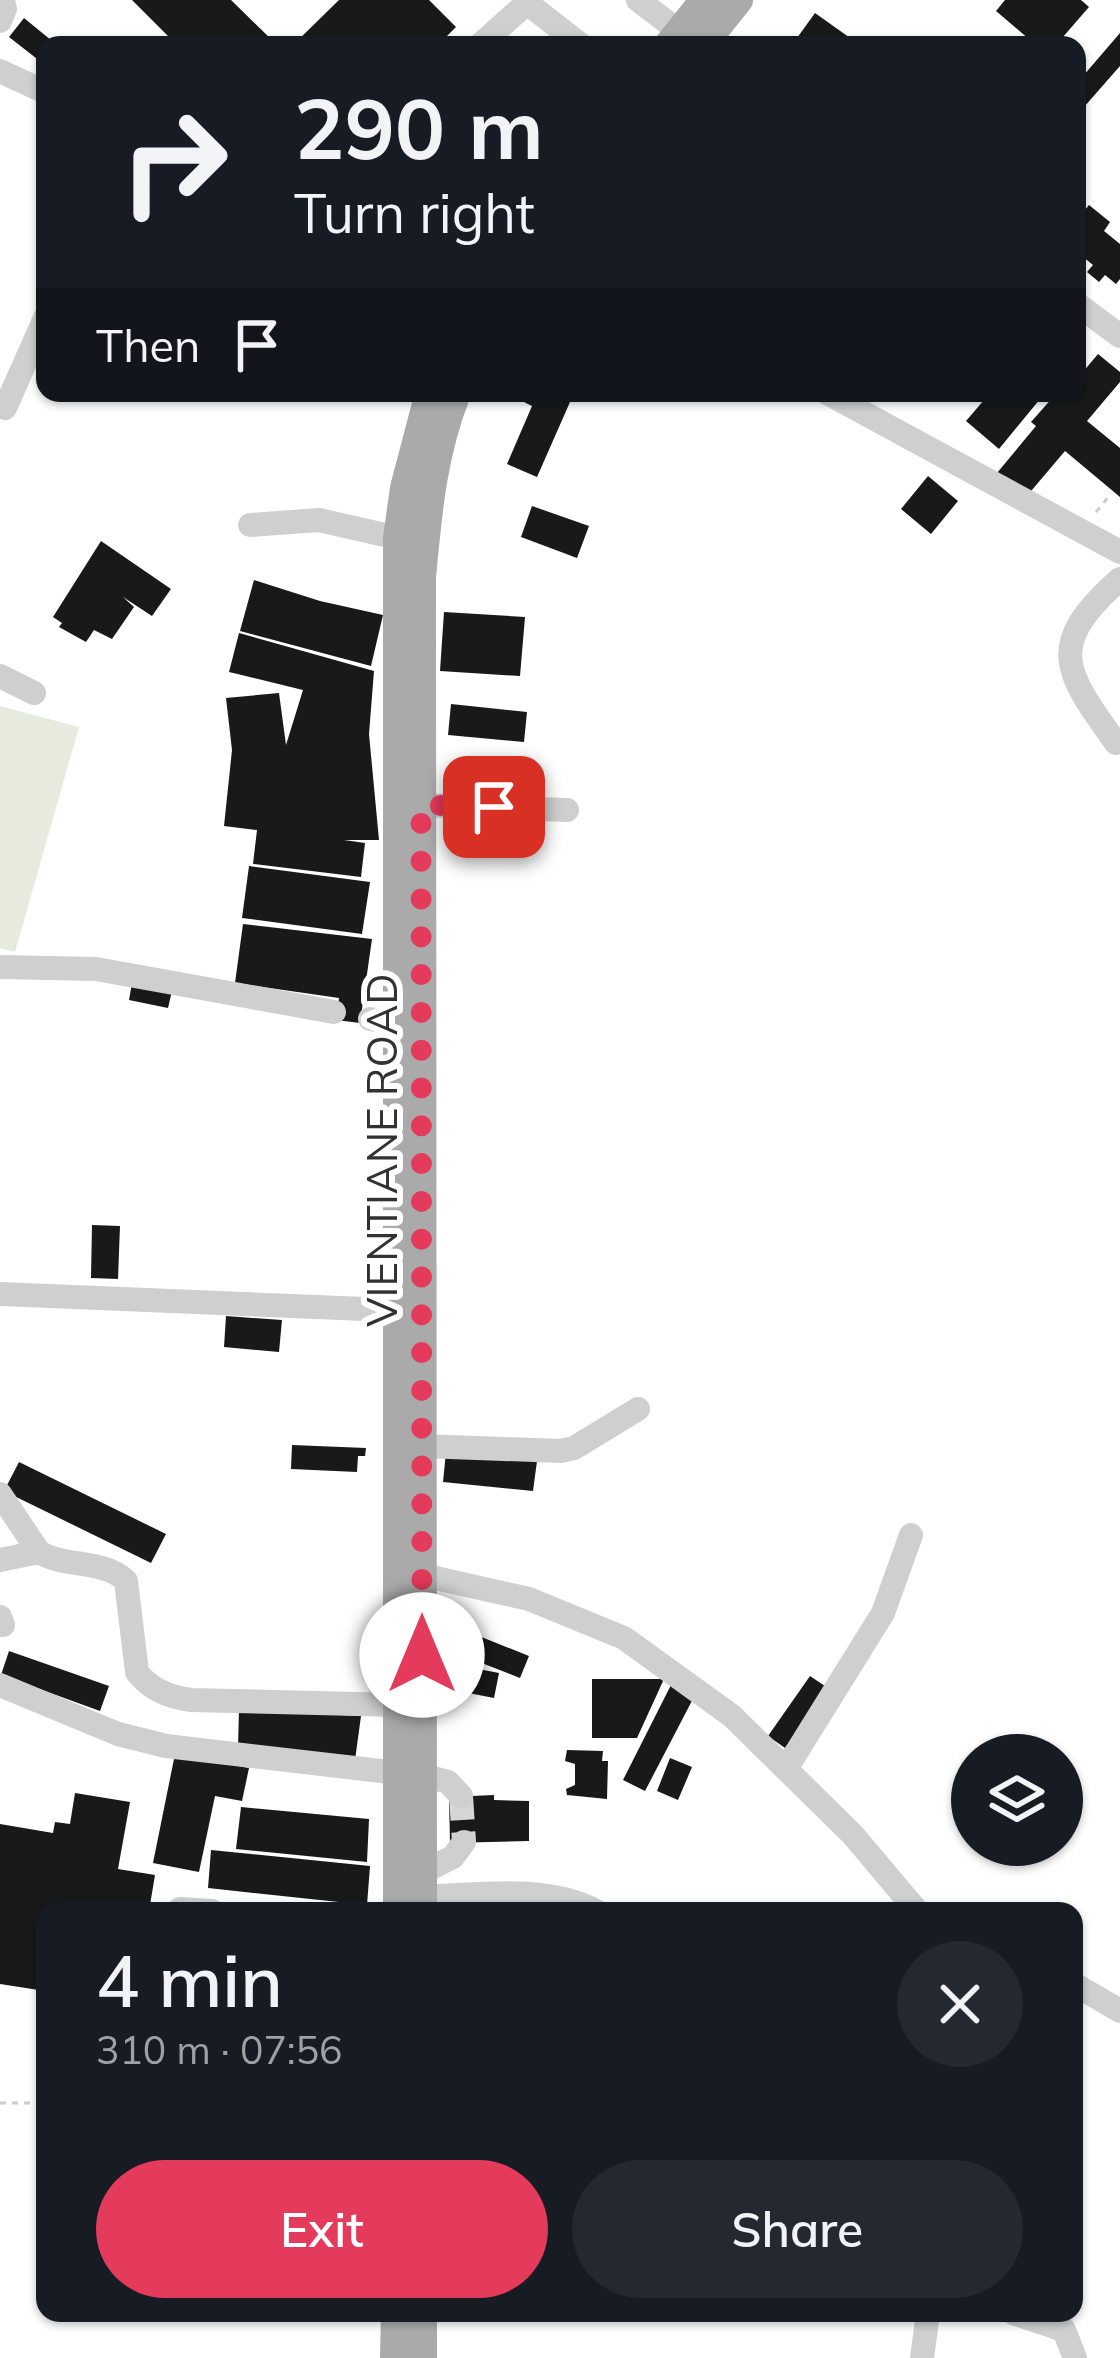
<!DOCTYPE html>
<html lang="en">
<head>
<meta charset="utf-8">
<style>
	:root { --surface:#171b24; --page:#242831; --text:#f1f3f6; --muted:#9ea1a6; --accent:#e43a5c }
	body { margin:0; font-family:Mulish,sans-serif; background:var(--page); color:var(--text); height:100vh; display:flex; flex-direction:column; font-size:45px; white-space:nowrap }
	* { box-sizing:border-box; margin:0 }
	p { font-size:39px; color:var(--muted) }
	.icon { flex:none; width:66px; height:66px; fill:none; stroke:currentColor; stroke-width:2; stroke-linecap:round; stroke-linejoin:round }
	.map { position:relative; flex:1; overflow:hidden }
	.details { position:absolute; left:36px; top:1902px; width:1047px; height:420px; display:flex; flex-direction:column; background:var(--surface); border-radius:24px; box-shadow:0 3px 9px #0004 }
	.details>* { flex:none }
	.top-card { position:absolute; left:36px; top:36px; width:1050px; height:366px; border-radius:24px; box-shadow:0 3px 9px #0004; background:#171b24; color:var(--text); overflow:hidden }
	.controls { position:absolute; left:951px; top:1734px; display:grid; gap:24px }
	.controls a { display:grid; place-items:center; width:132px; height:132px; border-radius:50%; background:var(--surface); box-shadow:0 3px 9px #0004; font-size:60px }
	.pin { position:absolute; display:grid; place-items:center; width:102px; height:102px; color:#fff; margin:-51px; border-radius:24px; box-shadow:0 6px 18px #0006 }
	.me { position:absolute; width:132px; margin:-66px; rotate:0deg; stroke-linejoin:round; filter:drop-shadow(0 0 9px #0008) }
	.turn { display:flex; align-items:center; gap:42px; height:252px; padding:0 60px; font-size:54px }
	.turn .icon { width:156px; height:156px; stroke-width:2.5 }
	.turn b { display:block; font-size:84px; line-height:102px }
	.then { display:flex; align-items:center; height:114px; padding:0 60px; background:#0003; gap:24px; font-size:45px }
	.round { display:grid; place-items:center; flex:none; width:126px; height:126px; border-radius:63px; background:var(--page) }
	.head { display:flex; align-items:center; justify-content:space-between; height:204px; padding:0 60px }
	h1 { font-size:72px; font-weight:600; line-height:90px }
	.cta { display:flex; gap:24px; margin-top:auto; padding:24px 60px }
	.cta a { flex:1; height:138px; border-radius:72px; background:var(--accent); color:#fff; font-size:48px; font-weight:600; line-height:138px; text-align:center }
	.cta a+a { background:var(--page); color:var(--text) }
	.map>svg:first-child { display:block }
</style>
</head>
<body>
<div class="map">
<svg width="1120" height="2358" viewBox="0 0 1120 2358">
	<rect width="100%" height="100%" fill="#fff"/>
	<path fill="#e7ebde" d="M0,706L79,727L15,952L0,948Z"/>
	<path fill="#191919" d="M132,0H231L277,45H177Z
		M339,0H429L456,27L438,45H355L351,41L347,45H293Z
		M1005,0H1081L1089,7L1056,45H1036L996,11Z
		M815,13L860,45H792Z
		M24,18L57,45H45L41,62L9,37Z
		M1120,33V66L1077,115V83Z
		M1089,205L1110,222L1104,231L1120,244V279L1116,284L1105,275L1099,282L1087,272L1093,265L1077,252V220Z
		M1098,354L1120,372V382L1087,421L1120,448V497L1065,451L1026,497L997,473L1036,426L1031,422L1054,396L1060,400L1065,393H1077V379Z
		M526,393H574L537,477L507,464L532,406L522,401Z
		M990,393H1045L999,449L966,421Z
		M928,476L958,501L931,534L901,509Z
		M532,506L589,526L577,558L521,537Z
		M101,541L171,589L152,616L123,597L134,607L112,639L94,630L86,642L59,627L62,623L53,617Z
		M254,580L320,601L383,615L371,666L240,631Z
		M444,612L525,617L520,676L440,671Z
		M239,633L374,671L369,734L379,840H344L365,843L361,877L253,864L257,830L224,826L232,750L226,698L279,693L286,745L303,690L229,672Z
		M451,704L527,712L524,742L448,735Z
		M249,866L370,882L362,934L242,918Z
		M243,924L372,939L360,1023L336,1020L339,998L235,983Z
		M132,983L172,991L168,1008L129,1000Z
		M92,1225L120,1226L118,1279L91,1278Z
		M226,1316L282,1320L279,1352L224,1347Z
		M292,1445L366,1448L365,1456H358L357,1472L291,1469Z
		M446,1452L537,1461L533,1491L443,1482Z
		M19,1462L166,1534L151,1563L4,1491Z
		M464,1630L529,1656L520,1678L456,1653Z
		M9,1651L109,1686L100,1711L1,1675Z
		M442,1662L499,1673L494,1698L438,1687Z
		M810,1676L828,1688L785,1748L768,1736Z
		M592,1679H664L637,1738H592Z
		M672,1683L695,1695L645,1791L623,1780Z
		M239,1710L361,1716L355,1760L238,1746Z
		M567,1750L603,1751L602,1761H608L607,1799L567,1795L566,1789L575,1785V1764L565,1761Z
		M175,1754L249,1768L242,1801L215,1796L199,1872L153,1863Z
		M670,1758L692,1767L678,1800L657,1791Z
		M75,1793L130,1802L118,1869L155,1875L149,1911H45V1991L0,1984V1824L53,1833L55,1822L70,1824Z
		M494,1795V1800L529,1801V1841L450,1843L449,1797Z
		M241,1807L369,1819L367,1862L236,1849Z
		M211,1850L370,1866L367,1905L208,1888Z
		M450,1907H521L520,1911H450Z"/>
	<g fill="none" stroke-linecap="round" stroke-linejoin="round">
		<path stroke="#d6d6d6" stroke-width="24" stroke-dasharray="24 12" stroke-linecap="butt" d="M461,1796L464,1842"/>
		<path stroke="#ccc" stroke-width="3" stroke-dasharray="6 6" stroke-linecap="butt" d="M1096,512L1110,495
			M0,2103H45"/>
		<path stroke="#cfcfcf" stroke-width="24" d="M638,0L680,32
			M0,21L5,9L3,0
			M480,45L527,3L581,45
			M0,71L45,92
			M1077,304L1120,336
			M827,393L1120,552
			M5,408L45,318
			M250,525L319,520L398,538
			M0,676L34,693
			M1116,743C1064,671 1045,645 1120,579
			M421,805L567,810
			M0,967L96,969L334,1012
			M370,1019L397,1024
			M0,1294L415,1311
			M423,1446L561,1451L574,1448L638,1409
			M0,1494L39,1552C65,1568 104,1559 126,1581L137,1672C150,1690 169,1697 191,1700L399,1705
			M0,1560L39,1552
			M422,1575L529,1599L624,1638L732,1716L853,1835L917,1911
			M0,1617L3,1625
			M0,1685L118,1734L166,1746L398,1773
			M786,1769L883,1613L911,1535
			M423,1775L448,1782L461,1796
			M423,1872L453,1857L464,1842
			M422,1897C477,1895 546,1884 596,1911
			M180,1909L212,1911
			M1074,1984L1120,2011
			M1013,2313L1064,2330L1075,2358
			M922,2358L928,2313"/>
		<path stroke="#aaa" stroke-width="30" d="M669,45L705,0
			M702,45L738,0
			M398,1911V538L405,488L430,393
			M422,1911L421,577C427,513 432,453 456,393
			M422,2313V2358
			M395,2358L396,2313"/>
	</g>
	<g fill="none" stroke-linecap="round" stroke-linejoin="round">
		<path stroke="#e43a5c" stroke-width="21" stroke-dasharray="0 37.8" d="M422,1655L421,805L494,807"/>
	</g>
	<g text-anchor="middle" dominant-baseline="central" stroke-width="12" stroke-linejoin="round" paint-order="stroke">
		<g font-size="42" fill="#323232" stroke="#fff">
			<text transform="translate(381 1150) rotate(-90)">VIENTIANE ROAD</text>
		</g>
	</g>
</svg>
<div class="controls">
<a><svg class="icon" aria-label="layers" viewBox="0 0 24 24"><path d="M12 4l9 5-9 5-9-5zM3 14l9 5 9-5"/></svg></a>
</div>
<div class="pin" style="left:494px;top:807px;background:#d93025"><svg class="icon" aria-label="arrive" viewBox="0 0 24 24"><path d="M6 21V4h12l-3 4 3 4H6"/></svg></div>
<svg class="me" style="left:422px;top:1655px" viewBox="-20 -20 40 40"><circle r="19" fill="#fff"/><path d="M0-13L10 11 0 6-10 11z" fill="#e43a5c"/></svg>
<div class="top-card">
<div class="turn"><svg class="icon" aria-label="right" viewBox="0 0 24 24"><path d="M7 20v-9h11M14 6l5 5-5 5"/></svg><div><b>290 m</b>Turn right</div></div>
<div class="then">Then<svg class="icon" aria-label="arrive" viewBox="0 0 24 24"><path d="M6 21V4h12l-3 4 3 4H6"/></svg></div>
</div>
<section class="details">
<div class="head"><div><h1>4 min</h1><p>310 m · 07:56</p></div><a class="round"><svg class="icon" aria-label="close" viewBox="0 0 24 24"><path d="M6 6l12 12M18 6L6 18"/></svg></a></div>
<div class="cta"><a>Exit</a><a>Share</a></div>
</section>
</div>
</body>
</html>
